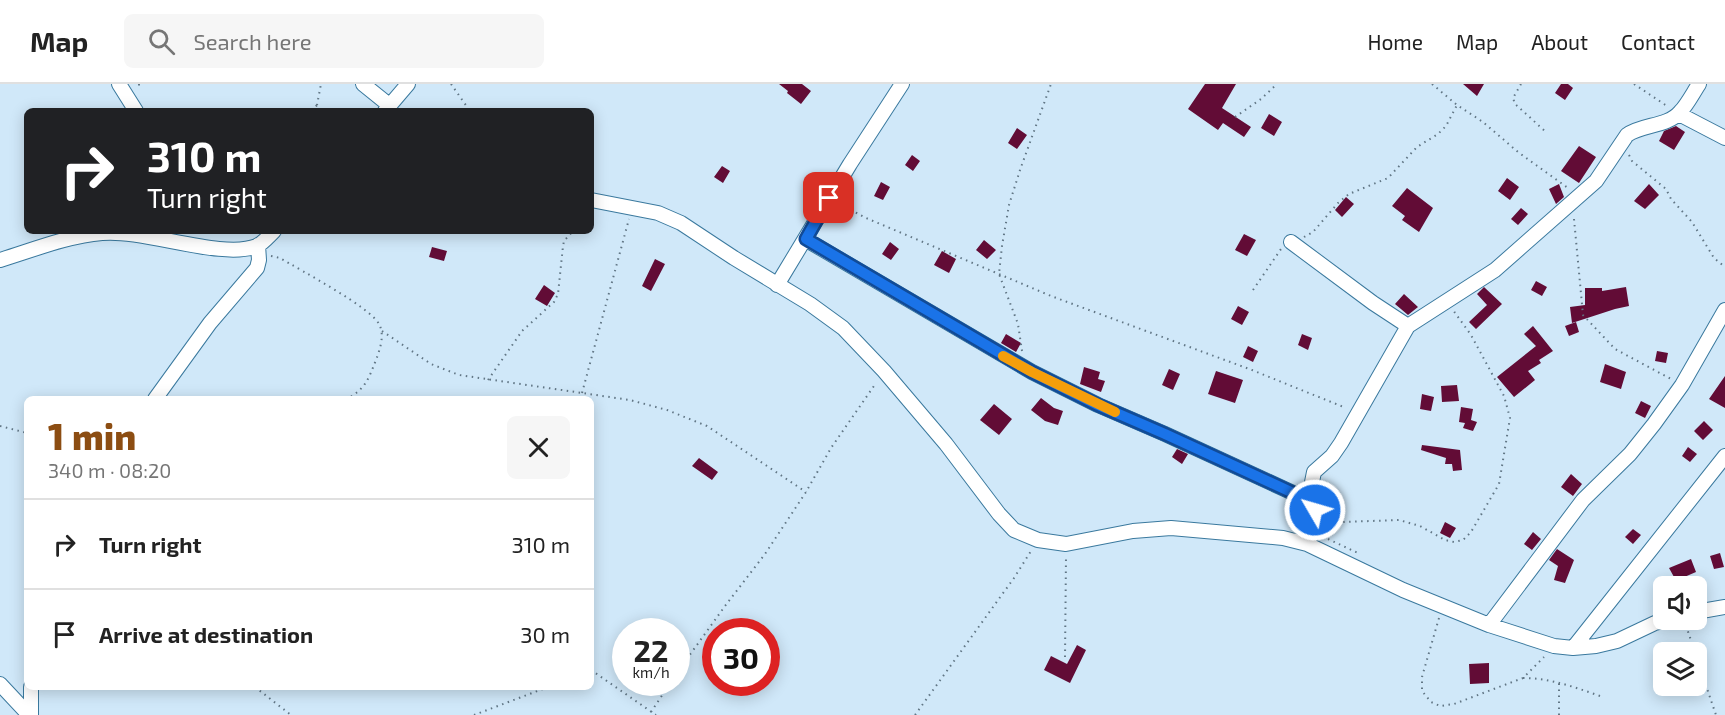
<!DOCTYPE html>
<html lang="en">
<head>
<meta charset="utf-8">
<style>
	:root { --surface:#fff; --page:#f6f6f6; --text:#222; --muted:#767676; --line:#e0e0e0; --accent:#8c4d12 }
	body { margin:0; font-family:"Exo 2",sans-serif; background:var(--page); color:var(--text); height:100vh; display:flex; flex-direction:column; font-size:22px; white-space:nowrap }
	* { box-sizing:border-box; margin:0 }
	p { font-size:20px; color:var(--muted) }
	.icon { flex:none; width:33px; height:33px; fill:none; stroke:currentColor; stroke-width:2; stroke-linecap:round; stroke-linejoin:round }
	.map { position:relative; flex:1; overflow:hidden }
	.panel { position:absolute; left:24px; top:312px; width:570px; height:294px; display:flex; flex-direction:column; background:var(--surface); border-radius:9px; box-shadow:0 3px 15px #0003 }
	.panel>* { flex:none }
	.top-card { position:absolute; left:24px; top:24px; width:570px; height:126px; border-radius:9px; box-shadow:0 3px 15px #0003; background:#202124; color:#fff; overflow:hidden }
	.fabs { position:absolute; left:1653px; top:492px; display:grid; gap:12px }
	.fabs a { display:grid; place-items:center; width:54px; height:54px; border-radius:9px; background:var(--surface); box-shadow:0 3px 15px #0003; font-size:30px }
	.speed { position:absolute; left:612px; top:534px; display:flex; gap:12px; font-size:30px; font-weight:700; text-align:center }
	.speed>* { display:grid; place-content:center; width:78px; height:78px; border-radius:50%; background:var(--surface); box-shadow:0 3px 15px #0003; line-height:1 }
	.speed small { font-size:15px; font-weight:400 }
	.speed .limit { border:9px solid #d22; background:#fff; color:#111 }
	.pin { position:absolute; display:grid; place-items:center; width:51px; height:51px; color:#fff; margin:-26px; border-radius:12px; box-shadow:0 3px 9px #0006 }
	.me { position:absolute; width:66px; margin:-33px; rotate:308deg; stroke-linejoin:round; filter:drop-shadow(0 0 4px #0008) }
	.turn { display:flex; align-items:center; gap:21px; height:126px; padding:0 24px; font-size:27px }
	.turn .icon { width:78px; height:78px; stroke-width:2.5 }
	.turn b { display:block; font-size:42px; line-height:51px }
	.round { display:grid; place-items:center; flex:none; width:63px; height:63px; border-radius:9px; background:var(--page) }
	.headline { display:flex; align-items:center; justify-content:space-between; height:102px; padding:0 24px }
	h1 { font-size:36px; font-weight:800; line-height:45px; color:var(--accent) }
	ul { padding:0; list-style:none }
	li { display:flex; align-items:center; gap:18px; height:90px; padding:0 24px; border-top:2px solid var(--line) }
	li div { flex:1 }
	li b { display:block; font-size:22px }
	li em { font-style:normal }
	header { display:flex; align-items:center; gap:36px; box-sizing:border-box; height:84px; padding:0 30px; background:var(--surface); border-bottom:2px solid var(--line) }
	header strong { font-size:28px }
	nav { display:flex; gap:33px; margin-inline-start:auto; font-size:21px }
	.search { width:420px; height:54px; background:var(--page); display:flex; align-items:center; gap:15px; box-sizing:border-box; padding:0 21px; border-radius:9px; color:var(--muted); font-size:22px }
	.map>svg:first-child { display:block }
</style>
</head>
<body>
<header>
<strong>Map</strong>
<div class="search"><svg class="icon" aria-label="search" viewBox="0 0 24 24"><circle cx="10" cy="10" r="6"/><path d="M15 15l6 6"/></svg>Search here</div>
<nav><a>Home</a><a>Map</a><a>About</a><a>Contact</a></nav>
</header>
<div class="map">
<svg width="1725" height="631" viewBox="0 0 1725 631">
	<rect width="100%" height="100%" fill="#d0e8f9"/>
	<path fill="#620c36" d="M779,0H802L811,7L801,20L787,9L788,7Z
		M1205,0H1236L1222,24L1251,43L1244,53L1223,39L1218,46L1188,25Z
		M1463,0H1484L1477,12Z
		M1561,0H1568L1573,4L1565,16L1555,9Z
		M1269,30L1282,38L1274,52L1261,44Z
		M1676,42L1685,48L1674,66L1659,57L1664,47Z
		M1017,44L1027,51L1017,65L1008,59Z
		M1579,62L1596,73L1579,99L1561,87Z
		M912,71L920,77L913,87L905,81Z
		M722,82L730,87L723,99L714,93Z
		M1507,94L1519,103L1510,116L1498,107Z
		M881,98L890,103L883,116L874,112Z
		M1559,100L1564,113L1556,120L1549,105Z
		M1649,100L1659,111L1645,125L1634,117Z
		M1407,104L1433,124L1419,148L1402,136L1405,132L1392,122Z
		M1346,113L1354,120L1342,133L1335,126Z
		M1521,124L1528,130L1518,141L1511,135Z
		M1244,150L1256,156L1247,172L1235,166Z
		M984,156L996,166L987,175L976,166Z
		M890,158L899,165L891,176L882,170Z
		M432,163L447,167L444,177L429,173Z
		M942,167L956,175L949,189L934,181Z
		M655,175L665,180L651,207L642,202Z
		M1536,197L1547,203L1542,212L1531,206Z
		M544,201L555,209L547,222L535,215Z
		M1484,203L1502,220L1476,245L1469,238L1487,221L1477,210Z
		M1626,203L1629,222L1615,225L1572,239L1570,223L1585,221V204H1602V207Z
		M1404,210L1418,223L1408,231L1395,220Z
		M1238,222L1249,228L1242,241L1231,235Z
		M1576,238L1579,248L1569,252L1565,242Z
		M1533,242L1553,267L1539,276L1541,279L1528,287L1535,296L1514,313L1497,293L1536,262L1524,250Z
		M1006,250L1021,259L1016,268L1001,259Z
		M1302,250L1312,254L1308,266L1298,261Z
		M1248,262L1258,267L1253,278L1243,273Z
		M1657,267L1668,269L1666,279L1655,277Z
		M1605,280L1626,288L1621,305L1600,298Z
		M1084,283L1100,288L1098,295L1105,297L1101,308L1080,300Z
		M1169,285L1180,290L1173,306L1162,301Z
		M1216,287L1243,296L1235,319L1208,310Z
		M1725,292V324L1709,315Z
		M1457,301L1459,317L1442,318L1441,302Z
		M1422,310L1434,313L1431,327L1420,325Z
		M1041,314L1054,324L1063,327L1058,341L1045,337L1031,326Z
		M1641,317L1651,322L1645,334L1635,329Z
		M994,320L1012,335L999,351L980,336Z
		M1461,323L1473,325L1471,336L1477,338L1473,347L1463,344L1465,339L1459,338Z
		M1704,337L1713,346L1703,356L1694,347Z
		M1422,361L1460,366L1462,386L1453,387L1452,380H1445L1446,374L1421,366Z
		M1688,363L1697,370L1690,378L1682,372Z
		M1177,365L1188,370L1182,380L1172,373Z
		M699,374L718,388L712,396L692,382Z
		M1571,390L1582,400L1573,412L1561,403Z
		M1445,438L1456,444L1450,454L1440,449Z
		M1633,445L1641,451L1633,460L1625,453Z
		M1533,448L1541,455L1532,466L1524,460Z
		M1557,465L1574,476L1565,499L1554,496L1558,482L1549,476Z
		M1720,469L1724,483L1714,485L1710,472Z
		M1691,475L1696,488L1682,494L1686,502H1673L1670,496L1674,493L1669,484Z
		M1077,561L1086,566L1070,599L1044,586L1051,572L1067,580Z
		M1489,579V599L1470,600L1469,580Z"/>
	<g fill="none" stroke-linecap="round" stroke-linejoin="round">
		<defs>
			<path id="street" d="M119,0L136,27
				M363,0L389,21
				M385,27L408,0
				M1679,30L1725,54
				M591,116L658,129L681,139L734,174L810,220L843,244L884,287L946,360L999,430L1014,446L1038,456L1066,460L1133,447L1171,444L1283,454L1307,460L1403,506L1489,541L1554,562L1573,564L1596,562L1617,557L1655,539L1667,536
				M805,155L1032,288L1098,321L1165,350L1291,408L1310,420L1315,427
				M1291,158L1373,219L1408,242
				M0,176C33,166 67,152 102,149C145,145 222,176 257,162C263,159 269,152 274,147
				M777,201L850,80L902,0
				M155,315L210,239L257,184L259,176L258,161
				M1307,460L1315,443L1312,398L1314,388L1332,372L1341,359L1408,242L1495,186L1596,97L1627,51C1642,40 1667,43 1680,28C1687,21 1693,9 1699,0
				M1696,528L1725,523
				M1489,541L1583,416L1630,370L1654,340L1682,301L1725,226
				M1573,564L1725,372
				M0,600L29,631
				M31,603V631"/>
		</defs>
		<use href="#street" stroke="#3a799e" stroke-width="16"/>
		<path stroke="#617685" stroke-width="2" stroke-dasharray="1.5 4.5" stroke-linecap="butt" d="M139,0V6
			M451,0L470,27
			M1432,0L1457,21L1483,38L1518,68L1568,104
			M1521,0L1513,14L1515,20L1546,48
			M1634,0L1667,22
			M312,27L317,21
			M319,27L317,21L321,0
			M1235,33L1261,15L1277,0
			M1629,71L1632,77L1666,105L1671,115L1692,138L1714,174L1725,183
			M840,120L866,134L1051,212L1252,286L1346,324
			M1574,135L1583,231L1615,265L1671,295
			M1304,153L1313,148L1338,119L1349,110L1388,94L1417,63L1438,50L1446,42L1457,21
			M271,172L280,174C300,186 370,223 379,240C385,251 380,265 376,276C368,296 366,304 347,315
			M1253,206L1281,165
			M382,247L431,280L459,291L630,316L667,326L707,342L806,408
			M1022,267L1018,240L999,190L1002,162L1009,121L1020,86L1051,0
			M488,296L522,247L554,218L558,210L563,162L564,157L573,147
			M582,309L629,135
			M0,342L27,349
			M1327,430L1343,438L1399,436L1420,442L1445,456L1454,458L1463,456L1471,448L1499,400L1510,334L1504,312L1471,251L1453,226
			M1328,455L1358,469
			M1439,534L1422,593V607L1431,618L1440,622L1454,620L1523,594L1544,573
			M1684,536L1695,568
			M1696,572L1716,631
			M1065,573L1066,472
			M591,586L656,631
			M676,590L725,522L765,470L806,408L831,364L876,299
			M1523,594C1550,594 1574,603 1600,612
			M255,603L291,631
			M651,628L671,598
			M474,631L548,603
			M915,631L1014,494L1031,467
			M1559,631V598"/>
		<use href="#street" stroke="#fff" stroke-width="14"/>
	</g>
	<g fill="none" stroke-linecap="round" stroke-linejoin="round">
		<defs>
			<path id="route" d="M829,114L806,155L1032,288L1098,321L1165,350L1291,408L1304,415L1315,426"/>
		</defs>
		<use href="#route" stroke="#114b97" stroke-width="15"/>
		<use href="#route" stroke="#1a73e8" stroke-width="10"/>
		<path stroke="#f59e0b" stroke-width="10" d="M1003,272L1032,288L1115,328"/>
	</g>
</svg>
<div class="fabs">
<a><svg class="icon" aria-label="sound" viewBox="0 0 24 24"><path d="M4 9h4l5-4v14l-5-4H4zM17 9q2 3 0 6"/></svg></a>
<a><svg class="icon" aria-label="layers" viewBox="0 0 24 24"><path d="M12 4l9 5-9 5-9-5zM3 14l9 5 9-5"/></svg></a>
</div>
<div class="speed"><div>22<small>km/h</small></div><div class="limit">30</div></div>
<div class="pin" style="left:829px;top:114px;background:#d93025"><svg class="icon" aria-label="arrive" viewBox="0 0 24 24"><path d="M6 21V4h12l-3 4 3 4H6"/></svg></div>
<svg class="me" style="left:1315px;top:426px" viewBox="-20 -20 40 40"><circle r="17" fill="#1a73e8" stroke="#fff" stroke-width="3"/><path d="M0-11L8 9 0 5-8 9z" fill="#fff"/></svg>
<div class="top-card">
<div class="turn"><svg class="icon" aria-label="right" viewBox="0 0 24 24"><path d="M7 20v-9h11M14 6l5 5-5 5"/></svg><div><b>310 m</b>Turn right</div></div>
</div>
<section class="panel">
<div class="headline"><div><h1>1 min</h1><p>340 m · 08:20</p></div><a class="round"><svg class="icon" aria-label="close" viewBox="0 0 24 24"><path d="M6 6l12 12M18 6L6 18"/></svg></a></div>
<ul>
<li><svg class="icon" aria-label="right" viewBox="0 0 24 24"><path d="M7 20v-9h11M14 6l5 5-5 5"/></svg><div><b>Turn right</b></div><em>310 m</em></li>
<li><svg class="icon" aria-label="arrive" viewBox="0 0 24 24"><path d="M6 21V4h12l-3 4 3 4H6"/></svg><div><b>Arrive at destination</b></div><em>30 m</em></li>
</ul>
</section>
</div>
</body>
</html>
